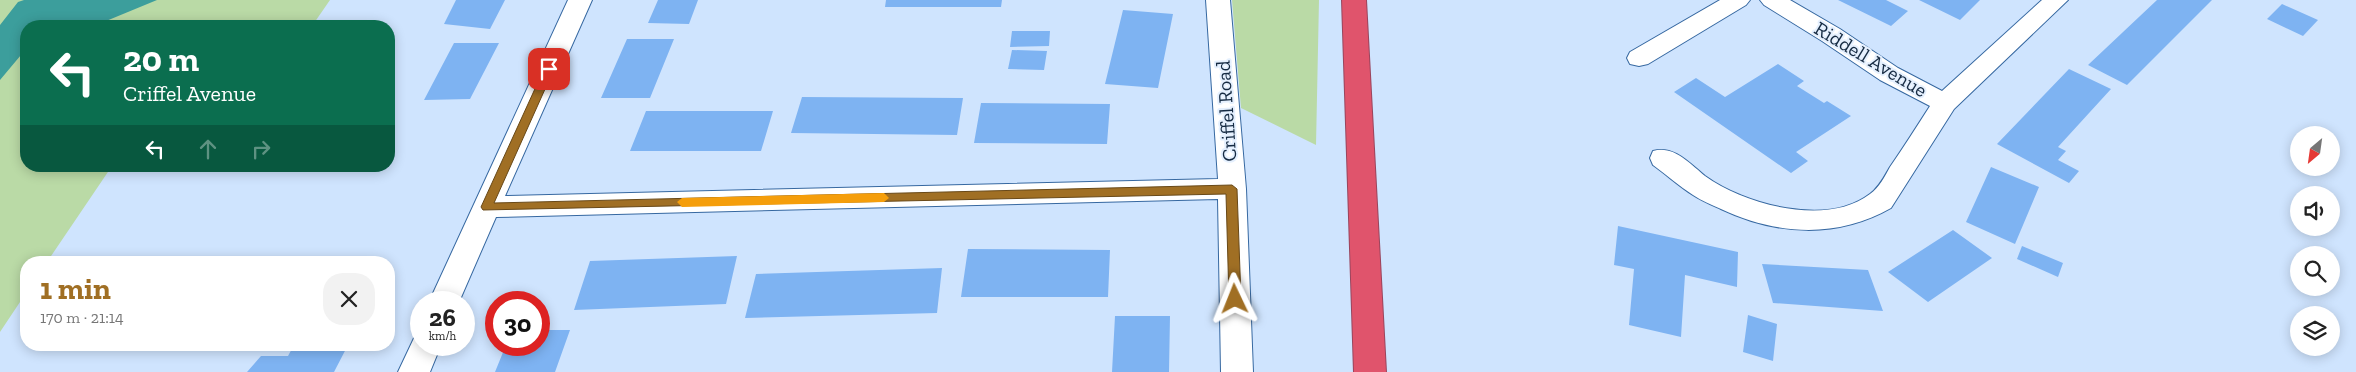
<!DOCTYPE html>
<html lang="en">
<head>
<meta charset="utf-8">
<style>
	:root { --surface:#fff; --page:#f2f2f2; --text:#222; --muted:#767676; --accent:#a06f24 }
	body { margin:0; font-family:"Zilla Slab",serif; background:var(--page); color:var(--text); height:100vh; display:flex; flex-direction:column; font-size:19px; white-space:nowrap }
	* { box-sizing:border-box; margin:0 }
	p { font-size:16px; color:var(--muted) }
	.icon { flex:none; width:28px; height:28px; fill:none; stroke:currentColor; stroke-width:2; stroke-linecap:round; stroke-linejoin:round }
	.map { position:relative; flex:1; overflow:hidden }
	.sheet { position:absolute; left:20px; top:256px; width:375px; height:95px; display:flex; flex-direction:column; background:var(--surface); border-radius:20px; box-shadow:0 2px 12px #0003 }
	.sheet>* { flex:none }
	.guide { position:absolute; left:20px; top:20px; width:375px; height:152px; border-radius:20px; box-shadow:0 2px 12px #0003; background:#0b6e4f; color:#fff; overflow:hidden }
	.needle { width:32px; rotate:209deg }
	.controls { position:absolute; left:2290px; top:126px; display:grid; gap:10px }
	.controls a { display:grid; place-items:center; width:50px; height:50px; border-radius:50%; background:var(--surface); box-shadow:0 2px 12px #0003; font-size:25px }
	.speed { position:absolute; left:410px; top:291px; display:flex; gap:10px; font-size:25px; font-weight:700; text-align:center }
	.speed>* { display:grid; place-content:center; width:65px; height:65px; border-radius:50%; background:var(--surface); box-shadow:0 2px 12px #0003; line-height:1 }
	.speed small { font-size:12px; font-weight:400 }
	.speed .limit { border:8px solid #d22; background:#fff; color:#111 }
	.pin { position:absolute; display:grid; place-items:center; width:42px; height:42px; color:#fff; margin:-21px; border-radius:10px; box-shadow:0 2px 8px #0006 }
	.me { position:absolute; width:55px; margin:-28px; rotate:358deg; stroke-linejoin:round; filter:drop-shadow(0 0 4px #0008) }
	.turn { display:flex; align-items:center; gap:18px; height:105px; padding:0 20px; font-size:22px }
	.turn .icon { width:65px; height:65px; stroke-width:2.5 }
	.turn b { display:block; font-size:35px; line-height:42px }
	.lanes { display:flex; align-items:center; height:48px; padding:0 20px; background:#0003; justify-content:center; gap:25px; direction:ltr }
	.lanes .off { opacity:.35 }
	.round { display:grid; place-items:center; flex:none; width:52px; height:52px; border-radius:20px; background:var(--page) }
	.summary { display:flex; align-items:center; justify-content:space-between; height:85px; padding:0 20px }
	h1 { font-size:30px; font-weight:700; line-height:38px; color:var(--accent) }
	.map>svg:first-child { display:block }
</style>
</head>
<body>
<div class="map">
<svg width="2356" height="372" viewBox="0 0 2356 372">
	<rect width="100%" height="100%" fill="#cfe4fe"/>
	<path fill="#badaa6" d="M0,0H330L312,26H26V166H112L47,262H26V293L0,332Z
		M1232,0H1319L1316,145L1241,108Z"/>
	<path fill="#3c9e9c" d="M24,0H157L94,26H26V49L0,80V25L18,2Z"/>
	<path fill="#7eb3f2" d="M456,0H505L490,29L444,24Z
		M658,0H698L689,24L648,23Z
		M886,0H1002L1001,7H885Z
		M1838,0H1886L1908,11L1891,26Z
		M1919,0H1980L1960,20Z
		M2157,0H2212L2127,85L2088,65Z
		M2282,4L2318,20L2303,36L2267,19Z
		M1123,10L1173,14L1158,88L1105,84Z
		M1012,31H1050L1049,46L1010,47Z
		M627,39H674L650,98H601Z
		M454,43H499L470,99L424,100Z
		M1012,50L1047,51L1044,70L1008,69Z
		M1778,64L1804,81L1797,86L1824,103L1827,101L1851,116L1796,152L1808,161L1791,173L1674,92L1696,78L1725,97Z
		M2069,69L2111,89L2058,147L2066,151L2058,160L2079,171L2069,183L1997,144Z
		M802,97L963,98L957,135L791,133Z
		M981,103L1110,104L1107,144L974,143Z
		M646,111H773L761,151H630Z
		M1991,167L2039,187L2015,244L1966,222Z
		M1618,226L1738,252L1737,287L1685,275L1681,337L1629,325L1634,269L1614,265Z
		M1953,230L1992,258L1928,302L1888,272Z
		M2022,246L2063,263L2058,277L2017,259Z
		M968,249L1110,250L1108,297H961Z
		M737,256L726,304L574,310L590,261Z
		M1762,264L1868,270L1883,311L1773,303Z
		M942,268L937,313L745,318L756,274Z
		M1748,315L1777,324L1773,361L1743,352Z
		M1115,316H1170L1169,372H1112Z
		M539,330H570L555,372H495L506,345H539Z
		M294,345H348L334,372H247L261,356H288Z"/>
	<g fill="none" stroke-linecap="round" stroke-linejoin="round">
		<defs>
			<path id="minor" d="M568,0H592L505,196L1218,179L1206,0H1230L1246,189L1253,372H1221L1218,199L496,217L459,302H429Z
				M1720,0H1750L1746,5L1648,64L1639,66L1630,64L1627,58L1630,52Z
				M1760,0H1790L1840,29L1898,68L1942,91L2042,0H2068L1954,109L1891,208C1837,239 1776,235 1721,209C1712,205 1702,201 1693,195C1679,186 1667,175 1653,165L1650,158L1653,151C1674,145 1690,164 1705,176C1745,205 1827,227 1870,194C1879,188 1885,176 1890,167C1904,147 1917,126 1930,106L1880,80L1822,41L1764,5Z
				M421,334V345H441L430,372H398L415,336Z"/>
			<path id="highway" d="M1342,0H1366L1386,372H1354Z"/>
		</defs>
		<use href="#minor" stroke="#3668a1" stroke-width="2"/>
		<use href="#highway" stroke="#99455d" stroke-width="2"/>
		<use href="#minor" fill="#fff" fill-rule="evenodd"/>
		<use href="#highway" fill="#e0546c" fill-rule="evenodd"/>
	</g>
	<path fill="#a06f24" stroke="#684817" d="M549,66L554,69L494,203L1232,185L1237,189L1241,299L1235,304L1229,299L1226,194L483,210L481,207L544,69Z"/>
	<path fill="#f59e0b" d="M884,193L889,198L884,202L682,207L677,202L682,198Z"/>
	<g text-anchor="middle" dominant-baseline="central" stroke-width="4" stroke-linejoin="round" paint-order="stroke">
		<g font-size="20" fill="#152a42" stroke="#e5f0fe">
			<text transform="translate(1871 59) rotate(31)">Riddell Avenue</text>
			<text transform="translate(1226 111) rotate(-94)">Criffel Road</text>
		</g>
	</g>
</svg>
<div class="controls">
<a><svg class="needle" viewBox="-14 -14 28 28"><path d="M0-13l5 13h-10z" fill="#e53935"/><path d="M0 13l5-13h-10z" fill="#767676"/></svg></a>
<a><svg class="icon" aria-label="sound" viewBox="0 0 24 24"><path d="M4 9h4l5-4v14l-5-4H4zM17 9q2 3 0 6"/></svg></a>
<a><svg class="icon" aria-label="search" viewBox="0 0 24 24"><circle cx="10" cy="10" r="6"/><path d="M15 15l6 6"/></svg></a>
<a><svg class="icon" aria-label="layers" viewBox="0 0 24 24"><path d="M12 4l9 5-9 5-9-5zM3 14l9 5 9-5"/></svg></a>
</div>
<div class="speed"><div>26<small>km/h</small></div><div class="limit">30</div></div>
<div class="pin" style="left:549px;top:69px;background:#d93025"><svg class="icon" aria-label="arrive" viewBox="0 0 24 24"><path d="M6 21V4h12l-3 4 3 4H6"/></svg></div>
<svg class="me" style="left:1235px;top:299px" viewBox="-20 -20 40 40"><path d="M0-17L14 15 0 8-14 15z" fill="#a06f24" stroke="#fff" stroke-width="4"/></svg>
<div class="guide">
<div class="turn"><svg class="icon" aria-label="left" viewBox="0 0 24 24"><path d="M17 20v-9H6M10 6l-5 5 5 5"/></svg><div><b>20 m</b>Criffel Avenue</div></div>
<div class="lanes"><svg class="icon" aria-label="left" viewBox="0 0 24 24"><path d="M17 20v-9H6M10 6l-5 5 5 5"/></svg><svg class="icon off" aria-label="ahead" viewBox="0 0 24 24"><path d="M12 20V5M6 11l6-6 6 6"/></svg><svg class="icon off" aria-label="right" viewBox="0 0 24 24"><path d="M7 20v-9h11M14 6l5 5-5 5"/></svg></div>
</div>
<section class="sheet">
<div class="summary"><div><h1>1 min</h1><p>170 m · 21:14</p></div><a class="round"><svg class="icon" aria-label="close" viewBox="0 0 24 24"><path d="M6 6l12 12M18 6L6 18"/></svg></a></div>
</section>
</div>
</body>
</html>
